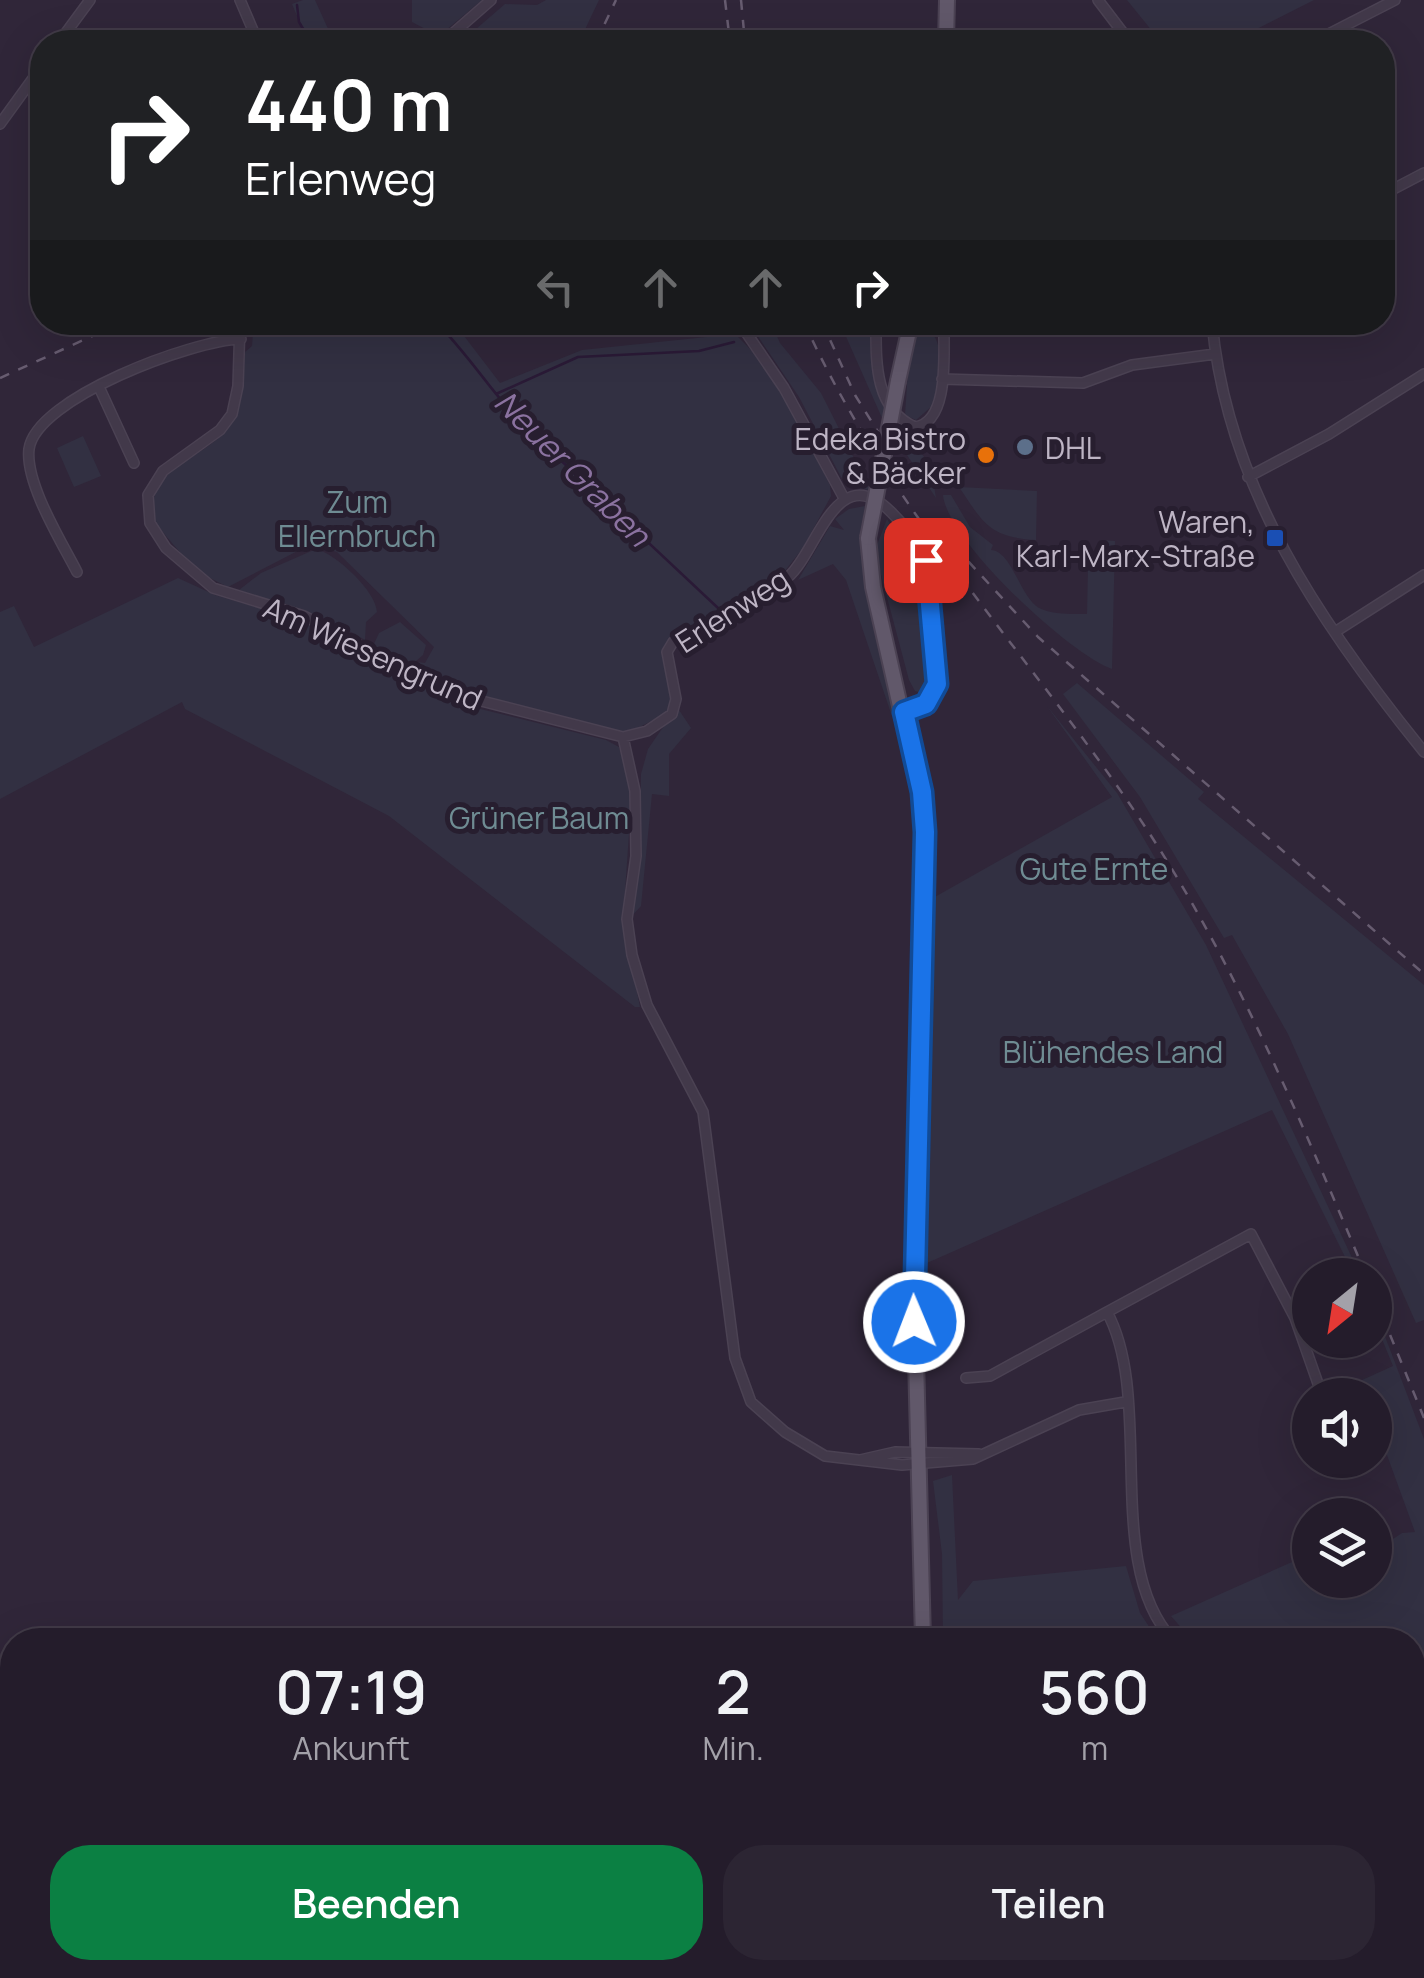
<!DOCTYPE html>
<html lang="de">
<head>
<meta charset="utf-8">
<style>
	:root { --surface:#241c2b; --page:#2c2533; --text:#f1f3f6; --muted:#a3a1a9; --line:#413a47; --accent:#0b8043 }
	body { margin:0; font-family:Manrope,sans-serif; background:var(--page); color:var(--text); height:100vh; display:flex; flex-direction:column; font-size:38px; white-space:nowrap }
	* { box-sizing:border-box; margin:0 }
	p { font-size:32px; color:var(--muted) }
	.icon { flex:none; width:55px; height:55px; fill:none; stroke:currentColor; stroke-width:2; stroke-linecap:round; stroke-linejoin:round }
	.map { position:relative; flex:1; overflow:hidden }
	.panel { position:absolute; left:0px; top:1628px; width:1425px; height:352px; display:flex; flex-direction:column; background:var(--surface); border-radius:40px 40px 0 0; box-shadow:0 10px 40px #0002,0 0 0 2px var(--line) }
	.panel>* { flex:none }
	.guide { position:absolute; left:30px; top:30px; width:1365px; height:305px; border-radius:40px; box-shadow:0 10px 40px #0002,0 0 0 2px var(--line); background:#202124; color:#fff; overflow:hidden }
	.needle { width:65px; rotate:210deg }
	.fabs { position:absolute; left:1292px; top:1258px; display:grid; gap:20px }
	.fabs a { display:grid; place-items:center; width:100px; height:100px; border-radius:50%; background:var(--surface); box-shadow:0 10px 40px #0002,0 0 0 2px var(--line); font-size:50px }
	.pin { position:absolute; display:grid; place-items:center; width:85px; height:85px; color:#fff; margin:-42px; border-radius:20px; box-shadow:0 5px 15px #0006 }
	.me { position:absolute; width:110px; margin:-55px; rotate:359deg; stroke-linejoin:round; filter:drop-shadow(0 0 8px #0008) }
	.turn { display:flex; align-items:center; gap:35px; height:210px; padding:0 50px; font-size:45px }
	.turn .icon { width:130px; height:130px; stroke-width:2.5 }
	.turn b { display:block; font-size:70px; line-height:85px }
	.lanes { display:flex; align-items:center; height:95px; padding:0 50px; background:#0003; justify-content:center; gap:50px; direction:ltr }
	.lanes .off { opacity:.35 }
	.eta { display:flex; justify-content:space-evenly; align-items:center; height:170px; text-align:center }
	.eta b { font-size:60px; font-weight:600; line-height:70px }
	.cta { display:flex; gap:20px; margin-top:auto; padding:20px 50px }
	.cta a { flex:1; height:115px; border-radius:40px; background:var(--accent); color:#fff; font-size:40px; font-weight:600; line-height:115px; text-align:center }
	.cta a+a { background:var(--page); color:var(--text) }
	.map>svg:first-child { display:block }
</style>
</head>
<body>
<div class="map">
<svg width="1424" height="1978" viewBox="0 0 1424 1978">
	<rect width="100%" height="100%" fill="#302639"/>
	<path fill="#323042" d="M303,0H315L334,42H308L292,4Z
		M412,0H482L439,36L412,22Z
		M546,0H599L579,42H461L505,4L537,5Z
		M1127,0H1314L1231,42H1161Z
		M247,322L466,323L458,328L500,383L582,350L735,334L758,357L795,416L830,485L831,496L803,548L784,572L665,644L662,656L673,699L669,712L630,732L615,733L451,689L410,669L417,662L425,663L434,647L337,552L311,544L228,587L196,571L154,522C145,460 204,465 231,423C244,403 242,375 244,353L252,346L253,332L247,331Z
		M749,323H771L780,343L821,393L870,490L849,486L841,477L799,397Z
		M840,323H872C872,363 871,418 916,436L906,439L907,445C931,452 933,478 936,498L882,418Z
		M919,323C950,336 940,380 932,406L916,420L905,415L908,370Z
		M83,436L101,476L74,487L57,448Z
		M959,487L1037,491L1036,540C989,537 984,524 959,487Z
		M943,495H951L970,527L993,545L991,550C1012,551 1020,597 1039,608C1053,615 1072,614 1087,614L1088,566L1098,565L1100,540L1115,541L1112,669C1069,654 947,540 943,495Z
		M865,506L860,533L863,566L899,737L846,580L833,564L798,580L830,526L844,530L835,519L849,509Z
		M887,519L921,575L927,679L922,693L915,691L909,680L879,567L877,545Z
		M316,549C336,554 376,591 377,612L366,622L365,640L332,621L239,590L261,573Z
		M178,578L215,595L297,619L452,702L606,740L619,747L632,790L623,921L640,1007H635L389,816L185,709L182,702L0,799V612L14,606L34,647Z
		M400,622L426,645L423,655L408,668L373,646L379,633Z
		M1077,683L1204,792L1198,799L1424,985V1320L1416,1323L1288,1034L1232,935L1224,938L1140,797L1063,694Z
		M1047,706L1117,793L1206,945L1360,1275H1354L1272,1110L927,1263L933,898L1112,797Z
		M677,707L691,728L669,754V796L652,794L641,906L630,918L640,857L641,774L648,749Z
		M1375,1310L1424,1439V1936L1412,1933V1640H1192L1171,1616L1310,1554V1580H1375V1551L1402,1533L1415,1532L1375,1422V1395H1365L1360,1381L1393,1366L1375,1322Z
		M952,1475L958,1600L973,1581L1126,1566L1140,1613L1158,1640H943L942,1554L933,1481Z"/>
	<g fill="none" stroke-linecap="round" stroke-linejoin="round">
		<path stroke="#2a1a36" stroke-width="2.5" d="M297,5L299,22L311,42
			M436,322C468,354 490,390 521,423L718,608
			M496,394L578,357L699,351L734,342"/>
		<defs>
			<path id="minor" d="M240,0L258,42
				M1098,0L1130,42
				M66,33L79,42
				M59,42L90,0
				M443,42L491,0
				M1313,42L1395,0
				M0,124L42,66
				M1382,195L1424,173
				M240,322L238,386L232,414L220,430L163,471L148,495L150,523L166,548L213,588L304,616L450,693L623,737L647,731L672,714L676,699L667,652L673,642C710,621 756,605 788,577C817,553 836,457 891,512C906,527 924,549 928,570L936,691L927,704L904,712
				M739,322L784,388L845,500
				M876,322C876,361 874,409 915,427C951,422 943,349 944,322
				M1212,322C1227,488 1322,626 1424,752
				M942,379L1083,383L1132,365L1215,354
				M99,387L134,463
				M1248,477L1329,434L1424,374
				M77,572C61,541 25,483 29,449C36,398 193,340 241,339
				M1335,632L1424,575
				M623,737L635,791L636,856L627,919L632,955L647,1005L703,1112L735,1358L751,1402L785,1432L825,1456L902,1465L973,1459L1079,1410L1125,1402
				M966,1378L990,1376L1107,1312
				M860,1460L895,1452L979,1454
				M1344,1460L1347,1469
				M1173,1640C1102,1565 1155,1400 1107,1312L1251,1234L1295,1318L1322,1395"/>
			<path id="primary" d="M946,42L947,0
				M898,381L911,322
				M868,538L873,587L924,812L914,1276L923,1640
				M933,1968V1978"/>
		</defs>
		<use href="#minor" stroke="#4b4253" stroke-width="12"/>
		<use href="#primary" stroke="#4b4253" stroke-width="18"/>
		<use href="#minor" stroke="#42394a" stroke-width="9"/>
		<use href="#primary" stroke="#61586a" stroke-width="14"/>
		<path stroke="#675c70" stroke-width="2.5" stroke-dasharray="10 10" stroke-linecap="butt" d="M725,0L730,42
			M741,0L745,42
			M596,42L616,0
			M804,322C885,502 1019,643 1129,803C1229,947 1298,1114 1366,1275
			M822,322L855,395L912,486
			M0,378L123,322
			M955,547L1038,637L1424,974
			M1375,1298L1424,1418"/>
		<defs>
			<path id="primary-bridge" d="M868,538L898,381"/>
		</defs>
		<use href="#primary-bridge" stroke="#4b4253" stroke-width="18" stroke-linecap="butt"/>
		<use href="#primary-bridge" stroke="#61586a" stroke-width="14"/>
	</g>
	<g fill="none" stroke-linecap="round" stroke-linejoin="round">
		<defs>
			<path id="route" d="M914,1322L925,832L922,792L904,712L926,704L937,684L926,560"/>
		</defs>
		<use href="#route" stroke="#114b97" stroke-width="25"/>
		<use href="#route" stroke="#1a73e8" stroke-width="18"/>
	</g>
	<circle fill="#5c6f8a" stroke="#271e2f" stroke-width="4" cx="1025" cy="447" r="10"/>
	<circle fill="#e8710a" stroke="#271e2f" stroke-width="4" cx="986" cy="455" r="10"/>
	<rect fill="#1a4fb4" stroke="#271e2f" stroke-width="4" x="1265" y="528" width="20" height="20" rx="5"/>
	<g text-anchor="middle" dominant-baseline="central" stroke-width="10" stroke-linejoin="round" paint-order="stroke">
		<g font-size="30" fill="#beb5c5" stroke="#271e2f" text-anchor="end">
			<text x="966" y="438">Edeka Bistro<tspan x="966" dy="34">&amp; Bäcker</tspan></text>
			<text x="1045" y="447" text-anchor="start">DHL</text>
			<text x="1255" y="521">Waren,<tspan x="1255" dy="34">Karl-Marx-Straße</tspan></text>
		</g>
		<g font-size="30" fill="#6f8c93" stroke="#271e2f">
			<text x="357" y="501">Zum<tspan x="357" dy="34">Ellernbruch</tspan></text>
			<text x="539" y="817">Grüner Baum</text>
			<text x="1094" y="868">Gute Ernte</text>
			<text x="1113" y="1051">Blühendes Land</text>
		</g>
		<g font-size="30" fill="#beb5c5" stroke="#271e2f">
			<text transform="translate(732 610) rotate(-33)">Erlenweg</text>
			<text transform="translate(373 653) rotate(24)">Am Wiesengrund</text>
		</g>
		<g font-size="32" font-style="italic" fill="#8b72a0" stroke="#271e2f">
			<text transform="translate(573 468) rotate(45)">Neuer Graben</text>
		</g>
	</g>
</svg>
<div class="fabs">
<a><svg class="needle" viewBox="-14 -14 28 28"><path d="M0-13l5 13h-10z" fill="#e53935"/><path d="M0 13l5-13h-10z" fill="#a3a1a9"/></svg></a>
<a><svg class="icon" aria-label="sound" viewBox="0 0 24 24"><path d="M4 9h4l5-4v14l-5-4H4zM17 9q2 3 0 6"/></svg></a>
<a><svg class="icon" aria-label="layers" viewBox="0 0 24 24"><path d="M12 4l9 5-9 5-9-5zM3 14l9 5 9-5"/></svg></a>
</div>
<div class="pin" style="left:926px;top:560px;background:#d93025"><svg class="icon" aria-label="arrive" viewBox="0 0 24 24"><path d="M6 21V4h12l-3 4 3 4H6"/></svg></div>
<svg class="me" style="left:914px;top:1322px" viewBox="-20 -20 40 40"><circle r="17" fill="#1a73e8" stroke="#fff" stroke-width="3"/><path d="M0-11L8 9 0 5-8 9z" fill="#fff"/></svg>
<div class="guide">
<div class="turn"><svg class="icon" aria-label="right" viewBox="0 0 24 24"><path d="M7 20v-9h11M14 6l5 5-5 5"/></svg><div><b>440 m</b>Erlenweg</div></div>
<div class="lanes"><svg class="icon off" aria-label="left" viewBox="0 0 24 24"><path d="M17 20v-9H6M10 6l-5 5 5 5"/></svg><svg class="icon off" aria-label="ahead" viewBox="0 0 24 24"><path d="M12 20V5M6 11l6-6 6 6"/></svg><svg class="icon off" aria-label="ahead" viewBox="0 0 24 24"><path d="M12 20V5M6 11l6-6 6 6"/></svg><svg class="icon" aria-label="right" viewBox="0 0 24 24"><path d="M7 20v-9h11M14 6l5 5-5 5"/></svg></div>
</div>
<section class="panel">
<div class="eta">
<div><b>07:19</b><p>Ankunft</p></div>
<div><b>2</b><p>Min.</p></div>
<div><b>560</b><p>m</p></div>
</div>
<div class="cta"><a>Beenden</a><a>Teilen</a></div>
</section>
</div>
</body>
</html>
